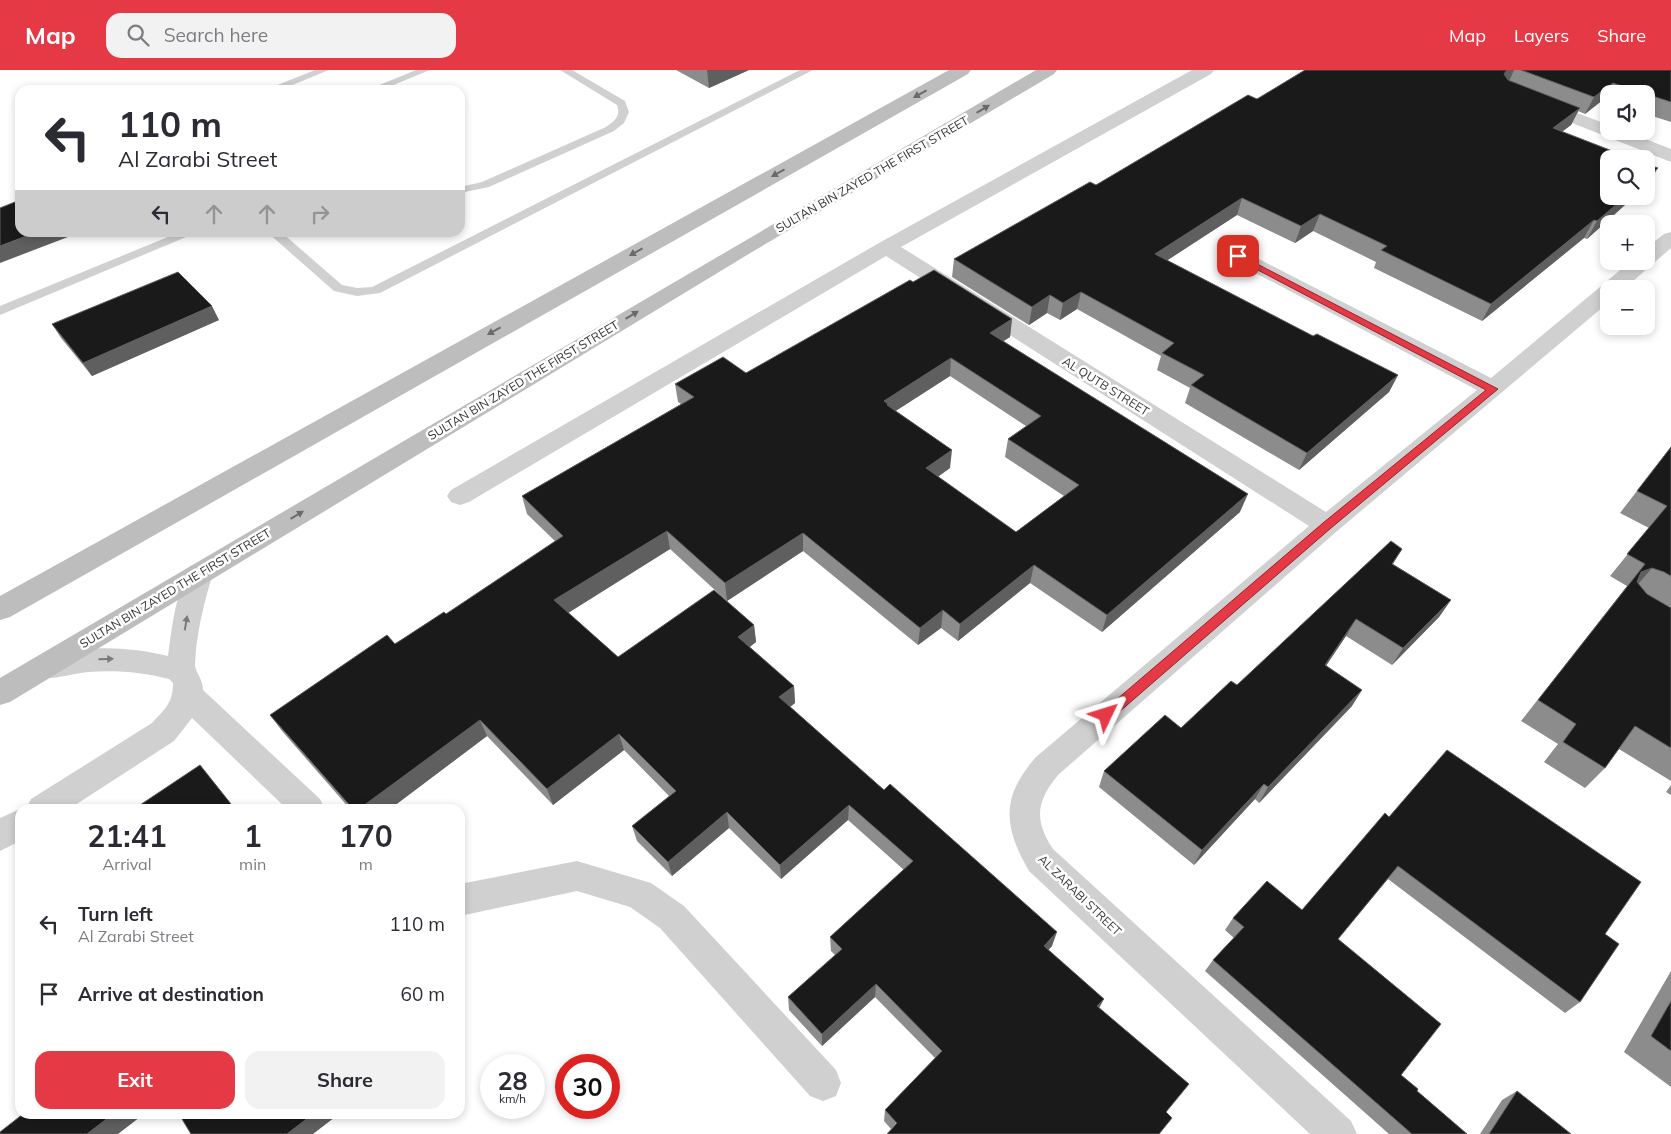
<!DOCTYPE html>
<html lang="en">
<head>
<meta charset="utf-8">
<style>
	:root { --surface:#fff; --page:#f2f2f3; --text:#2b2b33; --muted:#7c7c81; --accent:#e63946 }
	body { margin:0; font-family:Mulish,sans-serif; background:var(--page); color:var(--text); height:100vh; display:flex; flex-direction:column; font-size:19px; white-space:nowrap }
	* { box-sizing:border-box; margin:0 }
	p { font-size:16px; color:var(--muted) }
	.icon { flex:none; width:28px; height:28px; fill:none; stroke:currentColor; stroke-width:2; stroke-linecap:round; stroke-linejoin:round }
	.map { position:relative; flex:1; overflow:hidden }
	.details { position:absolute; left:15px; top:734px; width:450px; height:315px; display:flex; flex-direction:column; background:var(--surface); border-radius:15px; box-shadow:0 2px 8px #0003 }
	.details>* { flex:none }
	.guide { position:absolute; left:15px; top:15px; width:450px; height:152px; border-radius:15px; box-shadow:0 2px 8px #0003; background:#fff; color:var(--text); overflow:hidden }
	.controls { position:absolute; left:1600px; top:15px; display:grid; gap:10px }
	.controls a { display:grid; place-items:center; width:55px; height:55px; border-radius:10px; background:var(--surface); box-shadow:0 2px 8px #0003; font-size:25px }
	.speed { position:absolute; left:480px; top:984px; display:flex; gap:10px; font-size:25px; font-weight:700; text-align:center }
	.speed>* { display:grid; place-content:center; width:65px; height:65px; border-radius:50%; background:var(--surface); box-shadow:0 2px 8px #0003; line-height:1 }
	.speed small { font-size:12px; font-weight:400 }
	.speed .limit { border:8px solid #d22; background:#fff; color:#111 }
	.pin { position:absolute; display:grid; place-items:center; width:42px; height:42px; color:#fff; margin:-21px; border-radius:10px; box-shadow:0 2px 8px #0006 }
	.me { position:absolute; width:55px; margin:-28px; rotate:49deg; stroke-linejoin:round; filter:drop-shadow(0 0 4px #0008) }
	.turn { display:flex; align-items:center; gap:18px; height:105px; padding:0 20px; font-size:22px }
	.turn .icon { width:65px; height:65px; stroke-width:2.5 }
	.turn b { display:block; font-size:35px; line-height:42px }
	.lanes { display:flex; align-items:center; height:48px; padding:0 20px; background:#0003; justify-content:center; gap:25px; direction:ltr }
	.lanes .off { opacity:.35 }
	.eta { display:flex; justify-content:space-evenly; align-items:center; height:85px; text-align:center }
	.eta b { font-size:30px; font-weight:700; line-height:35px }
	.primary-button { display:flex; gap:10px; margin-top:auto; padding:10px 20px }
	.primary-button a { flex:1; height:58px; border-radius:15px; background:var(--accent); color:#fff; font-size:20px; font-weight:700; line-height:58px; text-align:center }
	.primary-button a+a { background:var(--page); color:var(--text) }
	ul { padding:0; list-style:none }
	li { display:flex; align-items:center; gap:15px; height:70px; padding:0 20px }
	li div { flex:1 }
	li b { display:block; font-size:19px }
	li em { font-style:normal }
	header { display:flex; align-items:center; gap:30px; box-sizing:border-box; height:70px; padding:0 25px; background:var(--accent); color:#fff }
	header strong { font-size:24px }
	nav { display:flex; gap:28px; margin-inline-start:auto; font-size:18px }
	.search { width:350px; height:45px; background:var(--page); display:flex; align-items:center; gap:12px; box-sizing:border-box; padding:0 18px; border-radius:15px; color:var(--muted); font-size:19px }
	.map>svg:first-child { display:block }
</style>
</head>
<body>
<header>
<strong>Map</strong>
<div class="search"><svg class="icon" aria-label="search" viewBox="0 0 24 24"><circle cx="10" cy="10" r="6"/><path d="M15 15l6 6"/></svg>Search here</div>
<nav><a>Map</a><a>Layers</a><a>Share</a></nav>
</header>
<div class="map">
<svg width="1671" height="1064" viewBox="0 0 1671 1064">
	<rect width="100%" height="100%" fill="#fff"/>
	<g fill="none" stroke-linecap="round" stroke-linejoin="round">
		<path fill="#d0d0d0" fill-rule="evenodd" d="M315,0H329L280,20H265Z
			M416,0H430L381,20H367Z
			M560,0H572L625,31L629,42L624,53L614,61L489,117L460,123V117L482,112L606,57C615,51 621,46 617,35Z
			M800,0H813L380,223L357,226L334,221L267,162H281L342,215L357,218L372,217Z
			M180,162H198L0,245V236Z"/>
		<path fill="#d0d0d0" fill-rule="evenodd" d="M1192,0H1214L1211,4L901,177L1326,442L1477,320L1231,190L1228,186L1231,182L1238,180L1245,182L1491,308L1631,191H1646V178L1664,164L1671,162V178L1624,219H1609V232L1336,462L1058,705C1036,732 1034,750 1053,779L1351,1051L1357,1064H1310L1029,801C1003,756 1001,727 1036,687L1309,456L886,186L469,432L460,435L451,432L447,426L451,420L879,173Z
			M1540,29L1609,55V61H1625L1671,79V92L1534,38L1531,34L1534,30Z
			M200,493L210,496L213,503C204,533 196,564 195,595C195,602 203,609 203,620L320,729L325,739H287L192,648L174,671L69,739H26L31,729L152,653C165,639 173,633 173,613L169,609C142,602 116,600 88,602C69,604 49,612 31,606L27,598L31,590C74,575 124,575 168,586C172,555 176,523 190,496Z
			M20,739V771L0,781V748Z
			M577,791L651,813L684,836L836,1000L841,1013L836,1026L823,1031L810,1026L660,858L630,837L577,821L460,846V814Z"/>
		<path fill="#bdbdbd" fill-rule="evenodd" d="M949,0H971L968,4L10,547L0,550V526Z
			M1036,0H1057L1054,4L752,182L10,632L0,635V608Z"/>
	</g>
	<path fill="#8c8c8c" fill-rule="evenodd" d="M676,0H749L709,18Z
		M1305,0H1671V52L1646,44V24H1609V31L1604,29L1585,44L1578,41L1571,55L1562,61L1609,126H1635L1587,169L1584,168L1482,251L1374,198L1376,192L1313,161L1295,173L1237,145L1167,190L1313,266L1398,305L1389,322L1299,400L1185,333L1190,318L1157,300L1161,286L1077,239L1060,250L1047,243L1029,255L952,207L954,189L1096,115L1257,29Z
		M913,212L1012,249L1010,267L1003,271L1240,442L1102,562L1030,513L958,571L941,558L918,575L803,481L727,531L670,479L568,543L618,587L754,555L756,572L750,577L794,616L795,633L790,637L1052,876L891,1059L884,1051L885,1040L935,988L875,927L822,976L789,940L788,927L835,885L831,881L830,867L904,800L848,750L781,809L729,758L672,806L637,771L632,756L669,726L624,680L553,735L487,666L390,739H350L282,661L270,645L446,544L555,471L527,444L522,426L681,334L678,332L675,314L746,303ZM950,306L1026,356L1008,369L1005,387L1064,426L1016,462L938,407L950,398L895,341Z
		M219,250L92,306L61,268L52,254Z
		M1671,377V711L1619,679L1605,698L1585,718L1544,692L1558,674L1521,651L1627,516L1610,506L1649,458L1620,443Z
		M1402,479L1393,494L1451,530L1439,547L1392,595L1346,566L1326,595L1352,636L1259,733L1255,729L1194,795L1099,717L1104,701L1181,658L1237,615Z
		M1671,715V725L1666,722Z
		M1389,747L1605,864L1580,932L1565,943L1388,809L1338,869L1401,1005L1417,1021L1467,1064H1389L1205,901L1213,890L1234,868L1225,860L1233,848L1302,840Z
		M1671,901V1017L1624,982Z
		M1517,1021L1571,1064H1480L1502,1030Z"/>
	<path fill="#5f5f5f" d="M707,0H749L709,18Z
		M1507,0H1514L1508,14L1504,4Z
		M1613,13L1604,29L1585,44L1594,27Z
		M1580,38L1571,55L1545,75L1553,58Z
		M1658,98L1647,115L1646,116V108Z
		M1626,126H1635L1587,169L1597,151Z
		M1242,128L1237,145L1151,201L1155,184Z
		M1320,144L1313,161L1295,173L1301,156Z
		M1594,150L1584,168L1482,251L1491,234Z
		M37,162H81L0,193V176Z
		M1081,222L1077,239L1060,250L1063,233Z
		M1050,225L1047,243L1029,255L1032,237Z
		M212,236L219,250L92,306L83,293Z
		M1012,249L1010,267L988,281L990,263Z
		M951,288L950,306L888,346L884,331Z
		M1398,305L1389,322L1299,400L1307,383Z
		M952,380L950,398L924,416L926,398Z
		M1248,424L1240,442L1102,562L1107,545Z
		M667,461L670,479L560,548L554,530Z
		M803,463V481L727,531L725,513Z
		M1034,495L1030,513L958,571L960,554Z
		M1652,498L1633,520L1641,502Z
		M1451,530L1439,547L1392,595L1403,578Z
		M943,540L941,558L918,575L920,558Z
		M1356,549L1346,566L1316,611L1325,595Z
		M754,555L756,572L740,584L738,567Z
		M794,616L795,633L781,644L779,627Z
		M1362,620L1352,636L1259,733L1268,717Z
		M480,650L487,666L390,739H359Z
		M619,664L624,680L553,735L547,719Z
		M1264,714L1255,729L1194,795L1202,780Z
		M849,735L848,750L781,809L780,795Z
		M727,742L729,758L672,806L668,792Z
		M1057,862L1052,876L1039,889L1044,876Z
		M876,914L875,927L822,976V964Z
		M1104,929L1097,942V936Z
		M113,1044H144L118,1064H87Z
		M313,1044H339L313,1064H287Z"/>
	<path fill="#1a1a1a" stroke="#5f5f5f" fill-rule="evenodd" d="M1305,0H1507L1504,4L1508,10L1580,38L1553,58L1633,89H1609V126H1626L1597,151L1594,150L1491,234L1381,180L1387,176L1320,144L1301,156L1242,128L1155,184L1313,266L1317,264L1398,305L1307,383L1191,315L1204,305L1162,283L1174,273L1081,222L1063,233L1050,225L1032,237L954,189L1090,112L1096,115L1248,25L1257,29Z
		M1521,0H1671V32L1613,13L1594,27Z
		M1646,94L1658,98L1646,108Z
		M20,130V162H37L0,176V138Z
		M934,200L1012,249L990,263L1248,424L1107,545L1034,495L960,554L943,540L920,558L803,463L725,513L667,461L554,530L618,587L714,520L754,555L738,567L794,616L779,627L884,720L890,714L1057,862L1044,876L1104,929L1097,936L1189,1014L1166,1042L1172,1048L1159,1064H887L897,1053L885,1040L942,981L876,914L822,964L788,927L842,879L830,867L913,791L849,735L780,795L727,742L668,792L632,756L676,721L619,664L547,719L480,650L359,739H353L270,645L387,565L395,574L444,542L446,544L563,466L522,426L694,327L675,314L723,287L746,303L910,210L913,212ZM951,288L1041,346L1008,369L1079,415L1016,462L926,398L952,380L887,335L888,334L884,331Z
		M178,202L212,236L83,293L52,254Z
		M1671,377V506L1664,502L1652,498L1641,502L1637,512L1647,524L1671,538V678L1635,656L1605,698L1563,672L1576,654L1538,630L1645,494L1627,484L1667,436L1637,421Z
		M1391,471L1402,479L1392,494L1451,530L1403,578L1356,549L1325,595L1362,620L1268,717L1264,714L1202,780L1104,701L1165,645L1181,658L1231,611L1237,615Z
		M1447,680L1641,812L1605,864L1619,874L1580,932L1398,796L1338,869L1441,954L1401,1005L1418,1019L1417,1021L1467,1064H1412L1213,890L1244,857L1233,848L1267,811L1302,840L1385,743L1389,747Z
		M200,695L235,739H134Z
		M1671,931V981L1651,966Z
		M1517,1021L1571,1064H1489Z
		M23,1044H40L41,1045L43,1044H113L87,1064H0V1062Z
		M179,1044H313L287,1064H191Z"/>
	<defs><path id="oneway-solid" d="M-6-.8H1V-3.2L6.5 0L1 3.2V.8H-6Z" transform="scale(1.25)"/></defs>
	<g fill="#6a6a6a">
		<use href="#oneway-solid" transform="translate(920 24) rotate(151)"/>
		<use href="#oneway-solid" transform="translate(983 39) rotate(-31)"/>
		<use href="#oneway-solid" transform="translate(778 103) rotate(151)"/>
		<use href="#oneway-solid" transform="translate(636 182) rotate(151)"/>
		<use href="#oneway-solid" transform="translate(632 245) rotate(-31)"/>
		<use href="#oneway-solid" transform="translate(494 261) rotate(151)"/>
		<use href="#oneway-solid" transform="translate(297 445) rotate(-31)"/>
	</g>
	<g fill="#7a7a7a">
		<use href="#oneway-solid" transform="translate(186 553) rotate(-80)"/>
		<use href="#oneway-solid" transform="translate(106 589) rotate(-1)"/>
	</g>
	<path fill="#e63946" stroke="#96252e" d="M1238,184L1498,319L1331,458L1111,649L1106,650L1102,649L1100,645L1102,642L1323,453L1486,320L1235,188L1234,186Z"/>
	<g text-anchor="middle" dominant-baseline="central" stroke-width="5" stroke-linejoin="round" paint-order="stroke">
		<g font-size="12" fill="#333" stroke="#fff">
			<text transform="translate(872 104) rotate(-30)">SULTAN BIN ZAYED THE FIRST STREET</text>
			<text transform="translate(523 310) rotate(-31)">SULTAN BIN ZAYED THE FIRST STREET</text>
			<text transform="translate(1106 316) rotate(32)">AL QUTB STREET</text>
			<text transform="translate(175 518) rotate(-31)">SULTAN BIN ZAYED THE FIRST STREET</text>
			<text transform="translate(1080 825) rotate(44)">AL ZARABI STREET</text>
		</g>
	</g>
</svg>
<div class="controls">
<a><svg class="icon" aria-label="sound" viewBox="0 0 24 24"><path d="M4 9h4l5-4v14l-5-4H4zM17 9q2 3 0 6"/></svg></a>
<a><svg class="icon" aria-label="search" viewBox="0 0 24 24"><circle cx="10" cy="10" r="6"/><path d="M15 15l6 6"/></svg></a>
<a>+</a>
<a>−</a>
</div>
<div class="speed"><div>28<small>km/h</small></div><div class="limit">30</div></div>
<div class="pin" style="left:1238px;top:186px;background:#d93025"><svg class="icon" aria-label="arrive" viewBox="0 0 24 24"><path d="M6 21V4h12l-3 4 3 4H6"/></svg></div>
<svg class="me" style="left:1106px;top:645px" viewBox="-20 -20 40 40"><path d="M0-17L14 15 0 8-14 15z" fill="#e63946" stroke="#fff" stroke-width="4"/></svg>
<div class="guide">
<div class="turn"><svg class="icon" aria-label="left" viewBox="0 0 24 24"><path d="M17 20v-9H6M10 6l-5 5 5 5"/></svg><div><b>110 m</b>Al Zarabi Street</div></div>
<div class="lanes"><svg class="icon" aria-label="left" viewBox="0 0 24 24"><path d="M17 20v-9H6M10 6l-5 5 5 5"/></svg><svg class="icon off" aria-label="ahead" viewBox="0 0 24 24"><path d="M12 20V5M6 11l6-6 6 6"/></svg><svg class="icon off" aria-label="ahead" viewBox="0 0 24 24"><path d="M12 20V5M6 11l6-6 6 6"/></svg><svg class="icon off" aria-label="right" viewBox="0 0 24 24"><path d="M7 20v-9h11M14 6l5 5-5 5"/></svg></div>
</div>
<section class="details">
<div class="eta">
<div><b>21:41</b><p>Arrival</p></div>
<div><b>1</b><p>min</p></div>
<div><b>170</b><p>m</p></div>
</div>
<ul>
<li><svg class="icon" aria-label="left" viewBox="0 0 24 24"><path d="M17 20v-9H6M10 6l-5 5 5 5"/></svg><div><b>Turn left</b><p>Al Zarabi Street</p></div><em>110 m</em></li>
<li><svg class="icon" aria-label="arrive" viewBox="0 0 24 24"><path d="M6 21V4h12l-3 4 3 4H6"/></svg><div><b>Arrive at destination</b></div><em>60 m</em></li>
</ul>
<div class="primary-button"><a>Exit</a><a>Share</a></div>
</section>
</div>
</body>
</html>
